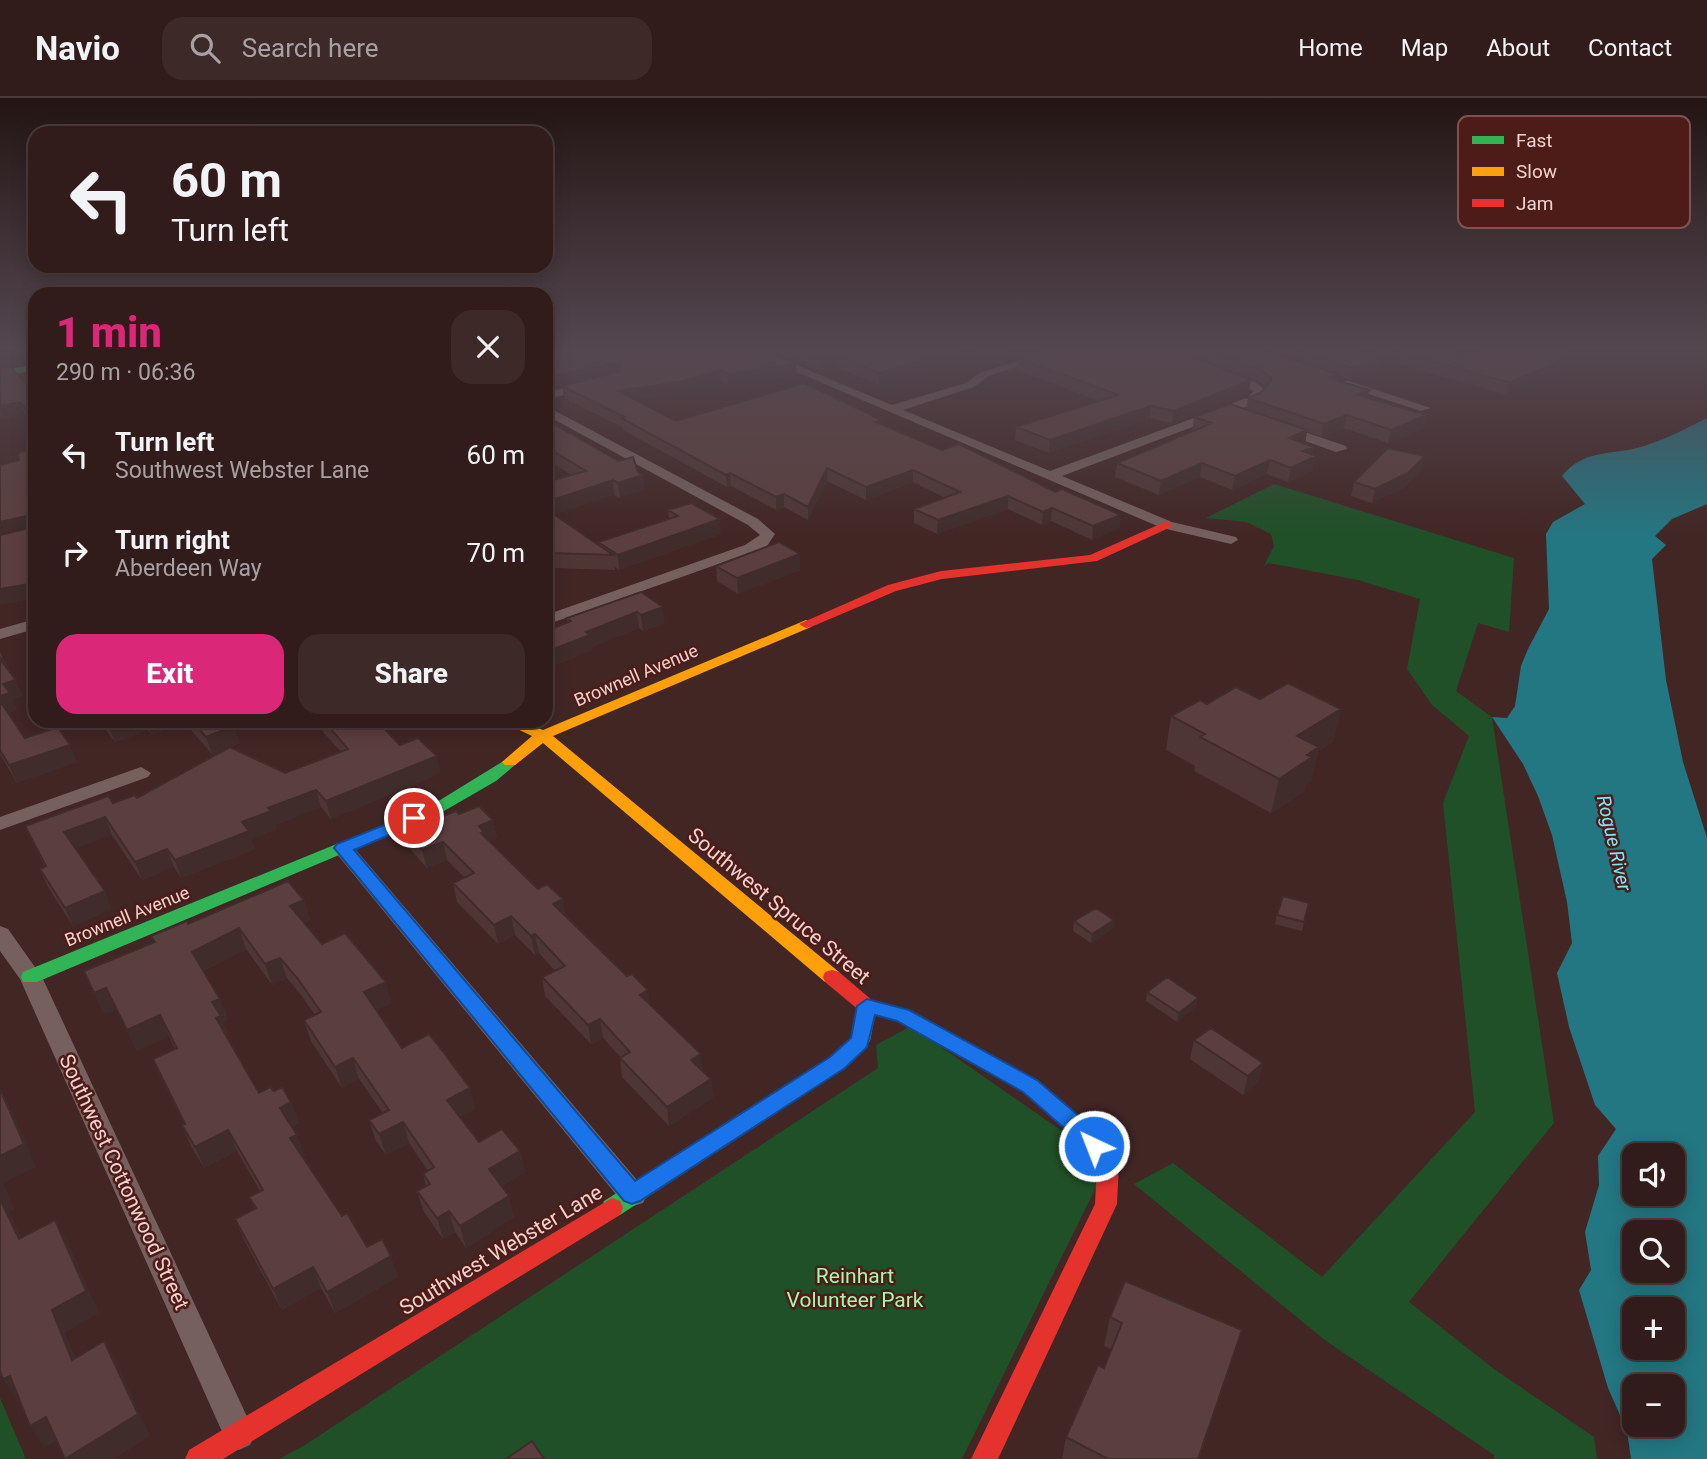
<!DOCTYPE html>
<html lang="en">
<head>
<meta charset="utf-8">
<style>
	:root { --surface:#311c1b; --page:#3d2928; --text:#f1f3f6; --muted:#a8a1a3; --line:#4c3a3a; --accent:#db2777 }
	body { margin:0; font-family:Roboto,sans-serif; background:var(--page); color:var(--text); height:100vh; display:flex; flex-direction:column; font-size:26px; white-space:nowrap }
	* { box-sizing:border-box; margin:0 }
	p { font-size:23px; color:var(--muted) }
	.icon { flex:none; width:38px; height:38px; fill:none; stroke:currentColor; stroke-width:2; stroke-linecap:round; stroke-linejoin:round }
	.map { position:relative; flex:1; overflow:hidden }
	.panel { position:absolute; left:28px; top:189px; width:525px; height:441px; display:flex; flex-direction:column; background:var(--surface); border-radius:21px; box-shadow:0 4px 18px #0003,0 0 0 2px var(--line) }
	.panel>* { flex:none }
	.hud { position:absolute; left:28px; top:28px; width:525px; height:147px; border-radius:21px; box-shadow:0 4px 18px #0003,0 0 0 2px var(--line); background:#311c1b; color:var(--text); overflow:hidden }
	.tools { position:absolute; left:1622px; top:1045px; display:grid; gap:14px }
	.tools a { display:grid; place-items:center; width:63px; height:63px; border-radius:14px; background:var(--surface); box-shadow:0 4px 18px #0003,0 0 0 2px var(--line); font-size:35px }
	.pin { position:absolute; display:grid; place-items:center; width:60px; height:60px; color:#fff; margin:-30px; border:4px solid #fff; border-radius:50%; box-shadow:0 2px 7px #0007 }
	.me { position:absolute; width:77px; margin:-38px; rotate:317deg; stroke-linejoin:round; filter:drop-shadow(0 0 5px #0008) }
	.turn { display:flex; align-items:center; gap:24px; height:147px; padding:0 28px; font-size:32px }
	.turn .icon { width:91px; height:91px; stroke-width:2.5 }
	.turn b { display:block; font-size:49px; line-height:60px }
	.round { display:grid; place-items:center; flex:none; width:74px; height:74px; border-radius:21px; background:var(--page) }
	.overview { display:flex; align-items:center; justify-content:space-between; height:119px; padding:0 28px }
	h1 { font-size:42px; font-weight:800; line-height:52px; color:var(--accent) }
	.button { display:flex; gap:14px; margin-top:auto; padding:14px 28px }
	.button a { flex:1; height:80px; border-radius:21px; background:var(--accent); color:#fff; font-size:28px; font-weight:800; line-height:80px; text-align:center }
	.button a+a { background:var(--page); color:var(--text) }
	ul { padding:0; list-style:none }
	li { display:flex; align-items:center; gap:21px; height:98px; padding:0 28px }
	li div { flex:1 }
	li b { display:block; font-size:26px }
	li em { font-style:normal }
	header { display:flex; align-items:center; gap:42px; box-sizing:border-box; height:98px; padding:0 35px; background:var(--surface); border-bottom:2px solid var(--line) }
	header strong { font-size:33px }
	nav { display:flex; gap:38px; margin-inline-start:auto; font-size:24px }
	.search { width:490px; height:63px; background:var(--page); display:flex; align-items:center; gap:18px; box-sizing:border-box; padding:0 24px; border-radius:21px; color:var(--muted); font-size:26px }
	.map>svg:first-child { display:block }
</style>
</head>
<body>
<header>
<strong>Navio</strong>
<div class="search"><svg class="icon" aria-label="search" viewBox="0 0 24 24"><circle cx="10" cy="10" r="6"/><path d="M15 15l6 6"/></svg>Search here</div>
<nav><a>Home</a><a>Map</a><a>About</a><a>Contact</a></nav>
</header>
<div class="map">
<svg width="1707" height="1361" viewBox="0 0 1707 1361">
	<rect width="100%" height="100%" fill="#412624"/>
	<path fill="#1f5027" d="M1274,386L1514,460L1509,534L1478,525L1456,593L1492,619L1554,1025L1409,1204L1494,1271L1594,1339L1597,1361H1494V1357L1326,1243L1134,1086L1173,1065L1322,1179L1475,1014L1443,705L1469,638L1432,607L1407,571L1420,501L1358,482L1269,465L1264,468L1274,448L1271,436L1246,424L1206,420Z
		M911,928L1108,1065L962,1361H279L305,1347L878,970L876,947Z
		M0,1300L26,1361H0Z"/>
	<path fill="#237782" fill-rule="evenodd" d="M1707,320V406L1672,421L1655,438L1666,447L1652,461L1666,582L1683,664L1707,740V1361H1631L1627,1333L1608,1290L1579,1192L1591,1172L1585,1134L1599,1087L1598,1058L1616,1031L1595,1007L1569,929L1557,875L1572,845L1567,804L1552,737L1538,698L1523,666L1492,619L1507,620L1515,608L1521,568L1528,551L1549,511L1546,436L1553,424L1585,406L1562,378C1583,352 1608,357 1637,350C1661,344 1685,331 1707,320ZM1634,1057H1673V1096H1634ZM1634,1134H1673V1172H1634ZM1634,1211H1673V1250H1634ZM1634,1288H1673V1326H1634Z"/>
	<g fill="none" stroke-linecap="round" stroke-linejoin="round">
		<path fill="#75605e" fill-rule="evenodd" d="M738,249H753L892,307L966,285L981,274L1044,256V260L989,278L974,289L903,312L1050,373L1224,309L1248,299L1254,293L1224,280V276L1255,284L1267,293L1256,305L1062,378L1172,424L1236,439L1238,442L1231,446L1162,430Z
			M1341,283H1349L1431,310L1421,313L1341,287Z
			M589,284L595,287L593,289L546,302V294Z
			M546,308L758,421L775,436L767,448L755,453L546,527V517L745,447L760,437L748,427L546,317Z
			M1281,326L1346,348L1347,351L1336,354L1277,333L1275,330Z
			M35,521V531L0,541V531Z
			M141,669L151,675L148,679L0,732V719Z
			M343,744L350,745L643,1089L647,1097L643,1105L633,1108L623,1105L336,755L333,750Z
			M0,828L8,831L42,879L250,1325L255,1336L250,1347L239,1352L228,1347L20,881L0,853Z"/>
		<path fill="#30b455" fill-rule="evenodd" d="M35,266V272L0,279V273Z
			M510,659L518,664L515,667L496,683L444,713L37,884H23L21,879L23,874L432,707Z
			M867,901L874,903L877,908L870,943L845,970L620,1117L612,1120L604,1117L601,1110L604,1103L831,960L851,940L860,903Z"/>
		<path fill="#ff9f0a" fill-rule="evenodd" d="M806,522L813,526L811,529L553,638L839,874L841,879L839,884H825L543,645L515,667H505L502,664L532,638L501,623H521L543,632Z"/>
		<path fill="#e5322d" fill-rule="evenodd" d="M1167,423L1171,425V429L1097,463L942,481L896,493L811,529L806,530L799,526L888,487L941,473L1090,457Z
			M832,872L839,874L873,903L909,912L1037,982L1088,1025L1119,1065L1117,1106L998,1361H971L1095,1106L1097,1067L1072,1037L1023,994L896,923L860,913L825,884L823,879L825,874Z
			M612,1100L620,1103L623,1110L620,1117L223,1361H185L189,1352Z"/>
	</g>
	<path fill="#4e3635" d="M769,249H1350L1377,257L1379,249H1461L1456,252L1460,261L1490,249H1551V250L1575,256L1571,268L1506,297L1381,261L1379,270L1351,282L1338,277L1337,282L1369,292L1367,299L1427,317L1424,330L1388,345L1344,330L1321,339L1307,334L1305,346L1312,357L1313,372L1288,384L1267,376L1232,392L1200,379L1159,397L1115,379L1117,365L1194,333L1192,332L1194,319L1246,311L1248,300L1260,295L1266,289L1256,282L1207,264L1249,294L1172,325L1150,320L1049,355L1015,342L1016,329L1099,303L1017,272L1018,261L1001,266L979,257L879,287L836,269L821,273L769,253Z
		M1553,249H1570L1563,252Z
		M732,251L796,266L797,277L729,288L721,284L679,296L636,302L676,323L882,327L942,352L1121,417L1119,430L1092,442L1051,423L1042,427L1008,411L937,436L914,425V411L945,400L913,384L866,402L827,383L808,422L784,409L776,412L731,388L727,389L623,332L622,329L564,300L562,288L574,285L546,291Z
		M0,270L25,285L35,290V329L25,317L3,322L0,318Z
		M546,322L643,377L644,391L620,400L571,377L546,361Z
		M1421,372L1405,389L1372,405L1351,398L1354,384Z
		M668,412L721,436L619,472L615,469V472L552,470L546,466V420L599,447L598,444L669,421Z
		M800,456V472L738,496L717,483L716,468Z
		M641,494L665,525L643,533L639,530L592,549V553L567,525V520Z
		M0,554L23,598L13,602L17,612L8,615L25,640L77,664L17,685L0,656Z
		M1260,601L1341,611L1333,644L1318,653L1311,683L1305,687L1304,694L1271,715L1194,673L1195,668L1166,652L1171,618L1207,606Z
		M101,623H176L177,627L151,636L148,632L115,644L102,627Z
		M188,623H230L240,645L230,649L285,675L341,654L323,634L320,623H377L400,647L441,675L331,721L321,709L275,727L276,731L251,741L255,751L181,780L174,769L142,782L112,737L75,750L112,811L73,828L48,789L40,771L45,769L25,728L113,705L137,700L227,650L212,656L191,632Z
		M459,716L493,722L497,740L489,743L627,878L648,892L649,906L701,956L702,973L711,981L713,1000L669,1028L622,979L620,960H621L603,940L591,946L545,898L542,879L555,873L539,855L535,857L515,837L498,846L457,804L453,785L465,780L447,762L427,770L410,751L406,733Z
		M304,802L310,822L304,825L322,846L392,905L376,912L402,950L475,1011L460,1019L479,1044L520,1053L525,1074L502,1088L514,1119L466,1150L455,1134L443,1141L424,1114L417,1093L426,1088L423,1076L428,1073L409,1045L386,1057L376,1043L369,1022L383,1015L359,981L342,990L311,943L304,922L315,917L304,901L287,880L272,887L246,851L203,873L220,901L228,921L223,924L229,939H227L259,995L274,993L291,1004L299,1025L292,1029L305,1058L303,1059L342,1118L367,1149L398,1179L335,1215L321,1190L282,1212L244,1142L235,1121L254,1110L249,1099L260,1093L237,1053L204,1070L191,1048L182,1027L184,1026L153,961L175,951L169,938L137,953L116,911L104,916L84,873L154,844L151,838L188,826Z
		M1309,805L1302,833L1275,826L1277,817Z
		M1114,822L1113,831L1091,845L1073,833L1074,823Z
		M1147,894L1198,900L1196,909L1177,924L1146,903Z
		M1194,942L1263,965L1258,984L1243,997L1190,961Z
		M1110,1219L1242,1232L1233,1260L1199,1361H1062L1066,1339L1104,1270L1111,1251L1104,1248Z"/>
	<path fill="#402c2b" d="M969,249H980L979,257L879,287V275Z
		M1021,249H1046V254L1018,260V261L1001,266L1002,254Z
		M0,256L4,268L0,269Z
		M1575,256L1571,268L1506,297L1510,285Z
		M836,257V269L821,273V261Z
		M1382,259L1379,270L1351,282L1354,270Z
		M620,264L621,275L546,291V280Z
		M796,266L797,277L729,288L728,276Z
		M720,272L721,284L679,296L620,305L619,293Z
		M1338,276L1336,288L1329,280Z
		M1251,282L1249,294L1172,325L1174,313Z
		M1369,292L1366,305L1358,297Z
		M20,304L25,317L3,322L0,314V308Z
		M1151,308L1150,320L1049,355L1050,342Z
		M1347,317L1344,330L1321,339L1324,326Z
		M1427,317L1424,330L1388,345L1391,332Z
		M1307,332L1305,346L1289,340Z
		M1314,349L1312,360L1316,358L1313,372L1288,384L1291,370L1303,353Z
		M1425,358L1421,372L1405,389L1372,405L1375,391Z
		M1270,362L1267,376L1232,392L1235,378Z
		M1202,365L1200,379L1159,397L1161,383Z
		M827,370V383L808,422V409Z
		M913,372V384L866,402V389Z
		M730,375L731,388L727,389L726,377Z
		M643,377L644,391L620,400L618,385Z
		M613,382L614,397L546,419V404Z
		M784,396V409L776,412V399Z
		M1008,398V411L937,436L938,422Z
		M1052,410L1051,423L1042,427L1043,414Z
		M31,417L35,428L0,440V424Z
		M1121,417L1119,430L1092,442L1093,428Z
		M720,421L721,436L619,472L618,457Z
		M800,456V472L738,496L737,480Z
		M35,485V501L0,507V491Z
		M663,509L665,525L643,533L641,517Z
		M637,514L639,530L592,549V553L546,571V554L586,534Z
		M3,559L10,575L0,562V560Z
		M16,582L23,598L13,602L17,612L5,616L0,604V598L3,586Z
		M1341,611L1333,644L1318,653L1311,683L1305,687L1304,694L1271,715L1279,681L1297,638Z
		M120,623H144L148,632L115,644L108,627Z
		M146,623H176L177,627L151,636Z
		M234,628L240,645L212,656L206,639Z
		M70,647L77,664L17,685L9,667Z
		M437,658L441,675L331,721L326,703Z
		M316,692L321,709L275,727L276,731L251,741L255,751L181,780L175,762L268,710Z
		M105,719L112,737L72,752L64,734Z
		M493,722L497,740L487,744L488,752L479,728Z
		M443,744L447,762L427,770L422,752Z
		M167,751L174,769L142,782L135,764Z
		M105,793L112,811L73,828L65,810Z
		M563,801L566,819L553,806Z
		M304,802L310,822L297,828L290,808Z
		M511,818L515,837L498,846L494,827Z
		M1114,822L1113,831L1091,845L1092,836Z
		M239,830L246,851L200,874L192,854Z
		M535,836L539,855L535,857L531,838Z
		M280,860L287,880L272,887L265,866Z
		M386,884L392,905L370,915L364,894Z
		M106,890L116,911L104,916L94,895Z
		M648,892L650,911L640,897Z
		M1198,900L1196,909L1177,924L1179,915Z
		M220,901L228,921L223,924L229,939L224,941L216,920L212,904Z
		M160,917L169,938L137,953L127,932Z
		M600,921L603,940L591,946L588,927Z
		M701,956L703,975L691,962Z
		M353,960L359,981L342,990L335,969Z
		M1263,965L1258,984L1243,997L1248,978Z
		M711,981L713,1000L669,1028L667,1009Z
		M470,990L475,1011L453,1023L447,1002Z
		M0,991L12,1012L36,1069L3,1085L15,1111L9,1114L33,1164L19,1141L0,1101Z
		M291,1004L299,1025L288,1031L280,1010Z
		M403,1024L409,1045L386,1057L379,1036Z
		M228,1032L237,1053L204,1070L195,1049Z
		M297,1037L305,1058L298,1061L290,1040Z
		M520,1053L525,1074L494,1093L489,1071Z
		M509,1098L514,1119L466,1150L460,1128Z
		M449,1113L455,1134L443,1141L437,1120Z
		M55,1122L68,1144L99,1215L65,1235L86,1284L72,1262L52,1212Z
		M391,1158L398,1179L335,1215L327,1194Z
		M313,1169L321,1190L282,1212L273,1191Z
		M1242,1232L1233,1260L1199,1361H1198Z
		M104,1243L117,1265L150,1338L114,1361H65Z
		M0,1266L10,1278L24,1300L18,1303L3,1281L6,1280L0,1283Z
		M46,1319L61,1340L44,1350L30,1328Z"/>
	<path fill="#5b3f3e" stroke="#402c2b" stroke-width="2" d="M546,249H727L732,251L740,249H757L796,266L728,276L720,272L678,284L619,293L676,323L804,285L882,322L876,324L942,352L959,346L1055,394L1062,391L1121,417L1093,428L1052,410L1043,414L1008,398L938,422L914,411L960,394L913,372L866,389L827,370L808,409L784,396L776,399L730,375L726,377L621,320L625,319L562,288L620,273V264L546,280Z
		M789,249H969L879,275L836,257L821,261Z
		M988,249H1021L1002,254Z
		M1046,249H1169L1251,282L1174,313L1151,308L1050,342L1016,329L1118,297L1018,260L1046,251Z
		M1198,249H1254L1338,276L1329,280L1369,292L1358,297L1427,317L1391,332L1347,317L1324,326L1248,300L1260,295L1271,283V279L1258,270Z
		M1288,249H1351L1382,259L1354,270Z
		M1383,249H1454L1460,261L1490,249H1548L1575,256L1510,285Z
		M10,268L25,285L29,284L35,290V321L20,304L0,308V270Z
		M1230,306L1307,332L1289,340L1314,349L1303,353L1316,358L1291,370L1270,362L1235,378L1202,365L1161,383L1117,365L1212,325L1194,319Z
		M546,322L619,363L633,359L638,374L643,377L618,385L613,382L546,404V384L586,373L546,349Z
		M35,350V485L0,491V437L30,430L31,417L0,424V367L19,362L18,355Z
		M1388,350L1425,358L1408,375L1375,391L1354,384Z
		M691,405L720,421L618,457L598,444L678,418L668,412Z
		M555,417L613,457L550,455L546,453V420Z
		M779,444L800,456L737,480L716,468Z
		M641,494L663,509L641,517L637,514L586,534L590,537L546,554V533L571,523L567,520Z
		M0,561L16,582L3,586L10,595L0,598Z
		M1288,585L1341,611L1297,638L1319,649L1307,657L1312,659L1279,681L1200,639L1205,636L1171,618L1200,602L1207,606L1236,589L1260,601Z
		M0,603L25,640L58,629L70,647L9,667L0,652Z
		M105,623H120L108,627Z
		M192,623H230L234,628L206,639Z
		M324,623H377L400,647L418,640L437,658L326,703L316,692L268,710L271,713L242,724L249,733L175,762L167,751L135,764L105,719L64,734L105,793L65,810L40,771L46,768L25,728L108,698L113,705L135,697L137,700L230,649L285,675L348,651Z
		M479,708L493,722L479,728L484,734L481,735L538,791L547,786L563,801L553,806L627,878L632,876L648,892L640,897L701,956L691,962L711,981L667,1009L620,960L630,954L600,921L588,927L542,879L565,868L535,836L531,838L511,818L494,827L453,785L474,775L443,744L422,752L406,733L456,713L459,716Z
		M288,783L304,802L290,808L322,846L345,835L386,884L364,894L402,950L429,936L444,955L470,990L447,1002L479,1044L502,1031L520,1053L489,1071L509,1098L460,1128L449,1113L437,1120L417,1093L430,1086L423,1076L434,1069L403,1024L379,1036L369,1022L389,1012L353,960L335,969L304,922L321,914L298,881L280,860L265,866L239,830L192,854L220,901L212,904L221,918L216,920L259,995L270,989L274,993L282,989L291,1004L280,1010L297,1037L290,1040L342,1118L347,1115L367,1149L382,1141L391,1158L327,1194L313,1169L273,1191L235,1121L256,1110L249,1099L263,1092L228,1032L195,1049L182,1027L185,1026L153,961L177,950L160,917L127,932L106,890L94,895L84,873L155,844L151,838L187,823L188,826Z
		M1283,798L1309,805L1304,824L1277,817Z
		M1096,810L1114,822L1092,836L1074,823Z
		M1167,879L1198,900L1179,915L1147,894Z
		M1211,930L1263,965L1248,978L1194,942Z
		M0,991L24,1046L0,1058Z
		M0,1101L19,1141L55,1122L86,1193L52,1212L72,1262L104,1243L138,1316L65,1361L46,1319L30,1328L10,1278L3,1281L0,1273Z
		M1125,1183L1242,1232L1198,1361H1108L1066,1339L1098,1267L1104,1270L1122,1225L1110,1219Z
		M532,1343L544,1361H506Z"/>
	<linearGradient id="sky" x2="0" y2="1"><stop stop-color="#241514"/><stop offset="0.57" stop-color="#544750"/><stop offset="1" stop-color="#544750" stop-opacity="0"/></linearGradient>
	<rect width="1707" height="440" fill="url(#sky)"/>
	<path fill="#1a73e8" stroke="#114b97" stroke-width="2" d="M414,715L423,720L420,724L354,752L635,1083L830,959L851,940L857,908L867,901L909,912L1037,982L1087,1025L1105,1048L1102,1054L1094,1056L1086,1054L1072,1037L1023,994L897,923L875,917L867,949L845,970L640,1103L632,1106L624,1103L334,750L337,746Z"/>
	<g text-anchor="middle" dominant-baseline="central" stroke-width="5" stroke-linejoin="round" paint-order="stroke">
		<g font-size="18" fill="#f1d1cd" stroke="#4d1c18">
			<text transform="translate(636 577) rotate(-23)">Brownell Avenue</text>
			<text transform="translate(127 818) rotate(-22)">Brownell Avenue</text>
		</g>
		<g font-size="19" font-style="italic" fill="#75ecfc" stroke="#4d1c18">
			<text transform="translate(1614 745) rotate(77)">Rogue River</text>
		</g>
		<g font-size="21" fill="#f1d1cd" stroke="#4d1c18">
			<text transform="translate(779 808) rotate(40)">Southwest Spruce Street</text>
			<text transform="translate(124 1084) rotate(65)">Southwest Cottonwood Street</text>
			<text transform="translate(501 1152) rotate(-31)">Southwest Webster Lane</text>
		</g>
		<g font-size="21" fill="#a0f9ab" stroke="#4d1c18">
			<text x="855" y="1178">Reinhart<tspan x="855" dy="24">Volunteer Park</tspan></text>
		</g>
	</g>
	<rect x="1458" y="18" width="232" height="112" rx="10" fill="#4d1c18" stroke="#7e524e" stroke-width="2"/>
	<rect x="1472" y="38" width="32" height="8" fill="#30b455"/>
	<rect x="1472" y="69" width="32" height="9" fill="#ff9f0a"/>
	<rect x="1472" y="101" width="32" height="8" fill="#e5322d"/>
	<g font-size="19" fill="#f1d1cd">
		<text x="1516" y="49">Fast</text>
		<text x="1516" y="80">Slow</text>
		<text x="1516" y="112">Jam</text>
	</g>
</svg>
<div class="tools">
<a><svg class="icon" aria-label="sound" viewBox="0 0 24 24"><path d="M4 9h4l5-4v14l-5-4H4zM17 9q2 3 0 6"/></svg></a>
<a><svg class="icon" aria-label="search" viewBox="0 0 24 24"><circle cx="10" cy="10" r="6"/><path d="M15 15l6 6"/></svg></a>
<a>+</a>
<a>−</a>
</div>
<div class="pin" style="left:414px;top:720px;background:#d93025"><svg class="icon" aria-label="arrive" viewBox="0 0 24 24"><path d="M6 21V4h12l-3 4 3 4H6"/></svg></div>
<svg class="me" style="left:1094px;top:1048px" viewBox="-20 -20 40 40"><circle r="17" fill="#1a73e8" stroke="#fff" stroke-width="3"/><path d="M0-11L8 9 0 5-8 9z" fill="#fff"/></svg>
<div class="hud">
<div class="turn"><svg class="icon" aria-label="left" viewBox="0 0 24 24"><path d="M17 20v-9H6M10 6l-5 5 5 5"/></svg><div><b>60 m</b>Turn left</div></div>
</div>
<section class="panel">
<div class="overview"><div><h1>1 min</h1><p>290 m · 06:36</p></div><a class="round"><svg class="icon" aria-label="close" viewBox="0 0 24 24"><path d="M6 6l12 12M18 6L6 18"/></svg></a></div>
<ul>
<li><svg class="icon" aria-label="left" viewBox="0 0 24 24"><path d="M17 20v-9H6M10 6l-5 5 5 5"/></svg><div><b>Turn left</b><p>Southwest Webster Lane</p></div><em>60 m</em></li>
<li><svg class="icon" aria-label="right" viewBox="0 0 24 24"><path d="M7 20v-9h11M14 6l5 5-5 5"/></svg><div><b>Turn right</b><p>Aberdeen Way</p></div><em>70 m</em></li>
</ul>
<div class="button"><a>Exit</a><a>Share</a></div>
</section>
</div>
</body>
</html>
